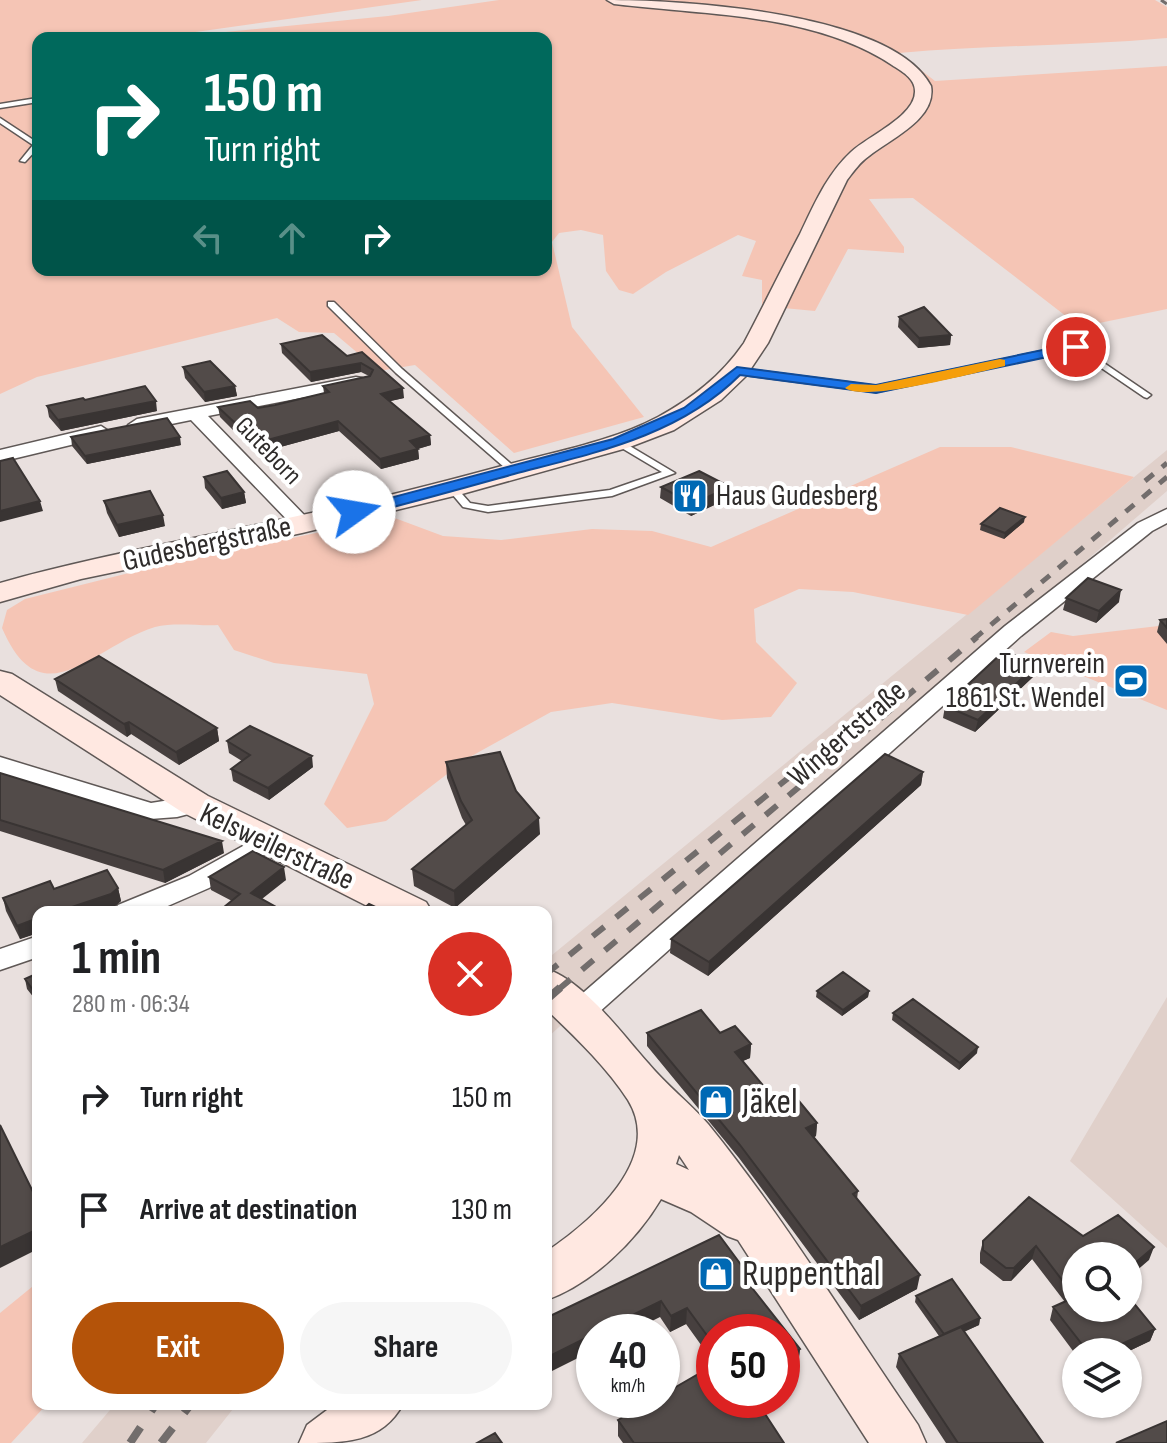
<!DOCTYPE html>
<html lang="en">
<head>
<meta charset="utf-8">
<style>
	:root { --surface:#fff; --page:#f6f6f6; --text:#202124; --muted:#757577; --accent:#b45309 }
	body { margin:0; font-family:"Sofia Sans Condensed",sans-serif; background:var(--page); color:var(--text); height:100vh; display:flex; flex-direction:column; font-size:30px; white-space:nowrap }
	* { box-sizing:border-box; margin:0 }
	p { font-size:26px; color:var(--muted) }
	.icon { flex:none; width:44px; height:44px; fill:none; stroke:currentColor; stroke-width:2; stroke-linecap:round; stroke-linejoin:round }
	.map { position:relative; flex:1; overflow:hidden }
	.panel { position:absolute; left:32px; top:906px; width:520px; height:504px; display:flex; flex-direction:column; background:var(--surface); border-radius:16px; box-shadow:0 2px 6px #0004 }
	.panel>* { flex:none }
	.hud { position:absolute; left:32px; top:32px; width:520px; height:244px; border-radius:16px; box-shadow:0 2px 6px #0004; background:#00695c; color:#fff; overflow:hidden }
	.tools { position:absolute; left:1062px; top:1242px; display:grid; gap:16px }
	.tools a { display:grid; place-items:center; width:80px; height:80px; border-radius:50%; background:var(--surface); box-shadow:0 2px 6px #0004; font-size:40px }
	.speed { position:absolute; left:576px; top:1314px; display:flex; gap:16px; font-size:40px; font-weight:700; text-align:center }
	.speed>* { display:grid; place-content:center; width:104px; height:104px; border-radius:50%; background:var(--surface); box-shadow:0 2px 6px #0004; line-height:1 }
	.speed small { font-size:20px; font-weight:400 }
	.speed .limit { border:12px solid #d22; background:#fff; color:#111 }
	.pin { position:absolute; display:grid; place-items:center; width:68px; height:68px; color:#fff; margin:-34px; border:4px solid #fff; border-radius:50%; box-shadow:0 2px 8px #0007 }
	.me { position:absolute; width:88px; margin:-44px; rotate:77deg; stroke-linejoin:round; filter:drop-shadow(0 0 6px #0008) }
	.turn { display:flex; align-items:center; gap:28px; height:168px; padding:0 40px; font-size:36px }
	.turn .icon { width:104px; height:104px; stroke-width:2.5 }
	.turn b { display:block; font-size:56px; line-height:68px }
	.lanes { display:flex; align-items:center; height:76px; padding:0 40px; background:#0003; justify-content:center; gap:40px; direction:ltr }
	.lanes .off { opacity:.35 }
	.round { display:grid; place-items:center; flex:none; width:84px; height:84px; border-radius:42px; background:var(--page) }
	.head { display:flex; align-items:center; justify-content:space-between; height:136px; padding:0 40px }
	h1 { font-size:48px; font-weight:700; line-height:60px }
	.button { display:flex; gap:16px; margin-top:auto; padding:16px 40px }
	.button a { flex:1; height:92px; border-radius:48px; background:var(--accent); color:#fff; font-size:32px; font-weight:700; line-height:92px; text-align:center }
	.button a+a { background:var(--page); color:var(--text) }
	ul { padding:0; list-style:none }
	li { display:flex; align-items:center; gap:24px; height:112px; padding:0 40px }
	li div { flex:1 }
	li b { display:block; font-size:30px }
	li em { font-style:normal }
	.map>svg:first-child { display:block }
</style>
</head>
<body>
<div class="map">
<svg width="1167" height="1443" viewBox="0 0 1167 1443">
	<rect width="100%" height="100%" fill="#e9e0de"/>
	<path fill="#e0d0ca" d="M1167,450V491L768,835L546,1039V960Z
		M1167,997V1248L1070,1161Z
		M115,1404H237L206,1443H82Z"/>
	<path fill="#f5c5b5" d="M0,0H422L153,38H38V270H546V38H164L388,16L499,0H1155L1167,7V38C1078,46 988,45 899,53L935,81L1167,66V309L1080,327L913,198L869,199L904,247V253L848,249L815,311L762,306V280L742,276L756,241L738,235L666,272L633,294L619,290L606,271L603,235L581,230L559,233L552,242L572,327L644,417L514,453L415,365L379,371L334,333L299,332L277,318L37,377L0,394Z
		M940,447H1011L1134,477L968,615L853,592L799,589L754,609L756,642L797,683L771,717L722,720L612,703L551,712L468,758L386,821L347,828L324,804L374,704L367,674L274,663L234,650L218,625C199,626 174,622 155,627C93,646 42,721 2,628L7,610L25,599L145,569L392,517L443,536L501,540L592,529L652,531L711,547Z
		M1167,625V710L1024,652L1051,632L1073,636Z
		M38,1282V1404H47L11,1443H0V1313Z"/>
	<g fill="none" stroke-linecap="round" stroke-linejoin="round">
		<defs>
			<path id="lane" d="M37,98L38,102L0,108V104Z
				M0,118L38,143V148L25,162L20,161L33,145L0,123Z
				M328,302H334L402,369L518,470V474H512L396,373L328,306Z
				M1076,344L1151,395L1147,398L1144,397L1075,350L876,392L737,374L733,371L737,368L876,386Z
				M618,439L675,473L612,496L488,512L463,507L447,488L449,486H455L470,503L488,506L610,490L662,472L615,444L613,442Z"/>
			<path id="street" d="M356,377L362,378L365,382L362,386L208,416L309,520L312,524L302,530L295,528L191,420L137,431L128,425L137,419Z
				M101,426L110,432L108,436L0,462V450Z
				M1167,509V523L1152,531L1021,636L588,1022L578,1025L568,1022L563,1014L568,1006L1005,626L1138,523Z
				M0,757L151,803L195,796L204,798L208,804L204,810L177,817L150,819L0,773Z
				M268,832L277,835L281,841L277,847L209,888L154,912H114L118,905L189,876Z
				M38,936V957L0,970V949Z"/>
			<path id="secondary" d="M607,0C682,0 892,12 931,86C937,119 890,139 869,156C860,162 854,171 847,180L768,343L746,376L721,400L674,430L627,448L462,494L302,533L81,579L0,602V583C99,555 201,538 302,515C369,501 436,484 502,466C553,452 611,442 658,417C693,398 721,376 744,343C763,307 781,270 800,234C814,205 827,174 851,152C868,136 916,116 915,91C915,78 901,71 892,65C813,13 705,15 614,4Z
				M0,671L12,674L208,796L426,902L432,912H379L182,812L0,695Z
				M546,969C583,980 622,1034 648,1063C666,1085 690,1103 708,1124C785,1219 849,1325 918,1425L926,1443H869L738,1240L727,1236L691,1212L661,1199C636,1241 592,1284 546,1300V1252C589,1223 665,1160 628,1100C606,1066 574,1036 546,1009ZM679,1155L689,1170L676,1164Z
				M335,1404H403C382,1443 345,1443 299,1443L307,1425Z"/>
		</defs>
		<use href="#lane" stroke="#5f5856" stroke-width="3"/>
		<use href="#street" stroke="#5f5856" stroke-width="3"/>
		<use href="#secondary" stroke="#5f5856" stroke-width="3"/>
		<use href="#lane" fill="#fff" fill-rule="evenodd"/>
		<use href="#street" fill="#fff" fill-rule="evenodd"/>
		<use href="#secondary" fill="#ffe8e1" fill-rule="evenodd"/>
		<path stroke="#726d6c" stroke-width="3" stroke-dasharray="7 7" stroke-linecap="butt" d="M1161,0L1167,4"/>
		<path stroke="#726d6c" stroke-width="5" stroke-dasharray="11 11" stroke-linecap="butt" d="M1145,481L1167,463
			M974,639L1167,477"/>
		<path stroke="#726d6c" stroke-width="6" stroke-dasharray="15 15" stroke-linecap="butt" d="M546,974L882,702
			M559,989L977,637"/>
		<path stroke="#726d6c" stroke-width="8" stroke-dasharray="19 19" stroke-linecap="butt" d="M546,1000L561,987
			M130,1443L156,1404
			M161,1443L191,1404"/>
	</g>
	<path fill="#47403f" d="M899,317L951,335L950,345L918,348L898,327Z
		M281,344L347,356L362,352L404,398L390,401L430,435L431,445L418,449L419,459L381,469L339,431L262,452L241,431L235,432L220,417L218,407L258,408L275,405L324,393L323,386L369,376L361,372L311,382L282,353Z
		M183,367L235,386L237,396L205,402L185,378Z
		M85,400L157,411L61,431L49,417L47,406Z
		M71,437L181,445L87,464L72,446Z
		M204,477L244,492L246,503L222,509L205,488Z
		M661,487H730L729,498L691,516L660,498Z
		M104,501L165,526L119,537L107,513Z
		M1024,522L1004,539L980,530L981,524Z
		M1066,598L1119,602L1096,623L1063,610Z
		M1167,619V644L1157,632L1160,620Z
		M1034,676L975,732L943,718L945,706Z
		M55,679L217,728L219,741L179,765L131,734L127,737L58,691Z
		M227,741L313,767L269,800L233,781L231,769L242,761L229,753Z
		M446,762L516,791L540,834L455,908L414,886L412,869L466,825L462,818L447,778Z
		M923,772L921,785L708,976L670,953L671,939Z
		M0,773L224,853L165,883L0,831Z
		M209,877L286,880L232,901L211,890Z
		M118,888L121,901L114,907L20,939L6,911L3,898L54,889Z
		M38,973V1003L27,989L25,979Z
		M817,991H869L868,997L842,1016L816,997Z
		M893,1013L977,1053L959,1070L892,1020Z
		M647,1033H720L751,1044L750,1058L742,1061L777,1102L817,1123L816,1136L814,1137L858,1191L857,1199L917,1289L859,1320L739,1158L647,1046Z
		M1083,1236L1149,1260L1076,1256L1155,1329L1150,1341L1127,1352H1076V1355L1050,1320L1053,1307L1065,1302L1032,1259L1011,1281H1003L980,1263V1253L983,1241Z
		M749,1284L800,1349L798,1365L714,1332V1363L686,1324L670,1332L660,1317L546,1318Z
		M916,1296L980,1318L979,1325L964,1332L1043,1443H946L896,1367L899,1354L939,1336L915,1302Z
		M618,1420L784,1443H623L618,1436Z"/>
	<path fill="#393433" d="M951,335L950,345L918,348L919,338Z
		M361,363V372L311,382L310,372Z
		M235,386L237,396L205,402L204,392Z
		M403,388L404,398L382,403L381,394Z
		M156,401L157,411L61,431L58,420Z
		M240,421L241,431L235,432L234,422Z
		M338,421L339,431L262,452L260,442Z
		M430,435L431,445L410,451V441Z
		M180,437L181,445L87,464L85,456Z
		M418,449L419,459L381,469L380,459Z
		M730,487L729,498L691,516L692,504Z
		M244,492L246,503L222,509L221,498Z
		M40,501L43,511L0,522V511Z
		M163,515L165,526L119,537L117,525Z
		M1025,517L1024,522L1004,539L1005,533Z
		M1121,590L1119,602L1096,623L1099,611Z
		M1037,664L1034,676L975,732L978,720Z
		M129,722L131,734L127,737L124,724Z
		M217,728L219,741L179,765L176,752Z
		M312,756L313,767L269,800L268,788Z
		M923,772L921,785L708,976L709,962Z
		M539,818L540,834L455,908L454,891Z
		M222,841L224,853L165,883L163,870Z
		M284,867L286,880L253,906L251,893Z
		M118,888L121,901L114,907L98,912H57Z
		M38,918V933L20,939L17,926Z
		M869,991L868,997L842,1016L843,1010Z
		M751,1044L750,1058L734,1065L735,1052Z
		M978,1047L977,1053L959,1070L960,1063Z
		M817,1123L816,1136L805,1142L806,1128Z
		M38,1229V1249L0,1268V1247Z
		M1036,1246L1032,1259L1011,1281L1014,1268Z
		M1154,1247L1149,1260L1128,1278V1269Z
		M920,1275L917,1289L859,1320L861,1306Z
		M661,1301L660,1317L630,1332H598Z
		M687,1308L686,1324L670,1332L671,1316Z
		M980,1318L979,1325L942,1341L944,1335Z
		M1155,1329L1150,1341L1127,1352H1104Z
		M594,1334V1350L546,1374V1358Z
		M800,1349L798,1365L782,1374V1359Z"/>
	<path fill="#524b49" stroke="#393433" stroke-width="2" d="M924,307L951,335L919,338L899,317Z
		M322,335L347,356L362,352L403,388L381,394L430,435L410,441L418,449L380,459L338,421L260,442L240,421L234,422L218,407L250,401L258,408L275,405L329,392L323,386L370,376L373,370L361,363L310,372L281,344Z
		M210,361L235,386L204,392L183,367Z
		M145,386L156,401L58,420L47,406L83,398L85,400Z
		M167,418L180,437L85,456L71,437Z
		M13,458L40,501L0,511V461Z
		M227,471L244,492L221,498L204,477Z
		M699,471L730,487L692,504L661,487Z
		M150,491L163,515L117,525L104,501Z
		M1000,508L1025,517L1005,533L981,524Z
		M1088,578L1121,590L1099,611L1066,598Z
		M1167,619V628L1160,620Z
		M1004,651L1037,664L978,720L945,706Z
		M99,656L217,728L176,752L129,722L124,724L55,679Z
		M250,726L312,756L268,788L231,769L250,755L227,741Z
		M500,752L516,791L539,818L454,891L412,869L472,820L461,801L446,762Z
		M885,754L923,772L709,962L671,939Z
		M0,773L222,841L163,870L0,820Z
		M253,851L284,867L251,893L285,912H218L240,894L209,877Z
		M107,870L118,888L111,894L57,912H38V918L17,926L3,898L50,881L54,889Z
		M369,904L386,912H360Z
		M843,972L869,991L843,1010L817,991Z
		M38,973V997L25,979Z
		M913,999L978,1047L960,1063L893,1013Z
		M701,1010L720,1033L735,1026L751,1044L735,1052L777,1102L794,1095L817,1123L806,1128L858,1191L853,1194L920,1275L861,1306L740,1145L647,1033Z
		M0,1125L38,1202V1229L0,1247Z
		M1029,1197L1083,1236L1118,1215L1154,1247L1128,1269V1256H1076V1308H1128V1296L1155,1329L1104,1352H1088L1053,1307L1075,1297L1036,1246L1014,1268H1006L983,1250V1241Z
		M719,1235L750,1277L745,1279L800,1349L782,1359V1332H714V1345L687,1308L671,1316L661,1301L598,1332H594V1334L546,1358V1318Z
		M952,1279L980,1318L944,1334L916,1296Z
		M961,1327L1043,1443H958L899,1354Z
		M714,1365V1400H756L784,1443H634L618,1420L653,1400H662V1395Z
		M1167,1421V1443H1116Z
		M495,1433L502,1443H477Z"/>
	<path fill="#1a73e8" stroke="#114b97" stroke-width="2" d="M1076,343L1082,347L1081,350L876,393L740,375C679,436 594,453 514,474C460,489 407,504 354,517L346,512L348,509L613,439L684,408L737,367L876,385Z"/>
	<path fill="#f59e0b" d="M1000,359L1005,360V366C977,372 864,403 845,388L851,384L876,385Z"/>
	<defs>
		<symbol id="restaurant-square" viewBox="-11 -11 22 22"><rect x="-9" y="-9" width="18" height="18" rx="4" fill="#0069b4" stroke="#fff"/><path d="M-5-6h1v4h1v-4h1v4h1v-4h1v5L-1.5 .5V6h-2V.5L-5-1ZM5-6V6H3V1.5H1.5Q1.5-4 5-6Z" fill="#fff"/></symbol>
		<symbol id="stadium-square" viewBox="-11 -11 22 22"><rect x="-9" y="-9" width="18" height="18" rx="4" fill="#0069b4" stroke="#fff"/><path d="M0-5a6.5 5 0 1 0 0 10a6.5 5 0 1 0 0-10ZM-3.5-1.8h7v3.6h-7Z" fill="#fff"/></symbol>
		<symbol id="shop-square" viewBox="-11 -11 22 22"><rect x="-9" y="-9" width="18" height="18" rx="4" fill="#0069b4" stroke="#fff"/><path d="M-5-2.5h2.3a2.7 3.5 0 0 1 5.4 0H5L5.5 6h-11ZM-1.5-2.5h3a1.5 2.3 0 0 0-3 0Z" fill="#fff"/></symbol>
	</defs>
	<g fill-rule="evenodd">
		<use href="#restaurant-square" x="670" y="476" width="40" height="40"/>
		<use href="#stadium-square" x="1111" y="661" width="40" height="40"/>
		<use href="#shop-square" x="696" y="1082" width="40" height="40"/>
		<use href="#shop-square" x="696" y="1254" width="40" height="40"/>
	</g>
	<g text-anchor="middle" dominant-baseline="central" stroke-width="8" stroke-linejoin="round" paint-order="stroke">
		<g font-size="26" fill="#2e2b2a" stroke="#fff">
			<text transform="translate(268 451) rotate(46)">Guteborn</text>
		</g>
		<g font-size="30" fill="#2e2b2a" stroke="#fff" text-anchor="start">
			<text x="716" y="496">Haus Gudesberg</text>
			<text x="1105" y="664" text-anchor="end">Turnverein<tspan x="1105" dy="34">1861 St. Wendel</tspan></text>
		</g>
		<g font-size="30" fill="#2e2b2a" stroke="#fff">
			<text transform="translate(207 544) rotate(-12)">Gudesbergstraße</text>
			<text transform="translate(847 734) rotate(-41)">Wingertstraße</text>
			<text transform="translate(277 847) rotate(25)">Kelsweilerstraße</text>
		</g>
		<g font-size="36" fill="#2e2b2a" stroke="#fff" text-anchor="start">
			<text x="742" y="1102">Jäkel</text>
			<text x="742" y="1274">Ruppenthal</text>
		</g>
	</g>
</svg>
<div class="tools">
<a><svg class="icon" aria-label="search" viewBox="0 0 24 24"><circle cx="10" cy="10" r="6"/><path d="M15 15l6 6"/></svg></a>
<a><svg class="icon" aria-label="layers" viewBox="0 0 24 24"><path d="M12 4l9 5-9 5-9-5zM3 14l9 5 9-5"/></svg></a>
</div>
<div class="speed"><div>40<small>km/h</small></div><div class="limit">50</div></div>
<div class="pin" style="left:1076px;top:347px;background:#d93025"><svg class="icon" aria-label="arrive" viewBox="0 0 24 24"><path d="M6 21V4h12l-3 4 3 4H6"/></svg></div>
<svg class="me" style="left:354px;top:512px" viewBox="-20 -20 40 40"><circle r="19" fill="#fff"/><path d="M0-13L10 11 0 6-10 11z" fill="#1a73e8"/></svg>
<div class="hud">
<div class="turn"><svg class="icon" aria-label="right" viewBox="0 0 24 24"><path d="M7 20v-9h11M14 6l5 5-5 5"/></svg><div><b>150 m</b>Turn right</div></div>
<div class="lanes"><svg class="icon off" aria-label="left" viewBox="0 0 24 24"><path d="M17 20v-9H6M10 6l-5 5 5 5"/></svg><svg class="icon off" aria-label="ahead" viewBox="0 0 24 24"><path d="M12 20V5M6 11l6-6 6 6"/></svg><svg class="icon" aria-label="right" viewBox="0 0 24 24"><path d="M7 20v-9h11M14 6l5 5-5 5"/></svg></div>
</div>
<section class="panel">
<div class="head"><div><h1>1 min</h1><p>280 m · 06:34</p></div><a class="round" style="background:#d93025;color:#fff"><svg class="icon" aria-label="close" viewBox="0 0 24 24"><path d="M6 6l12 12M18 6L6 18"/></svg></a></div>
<ul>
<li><svg class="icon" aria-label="right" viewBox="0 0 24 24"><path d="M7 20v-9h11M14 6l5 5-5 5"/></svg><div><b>Turn right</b></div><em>150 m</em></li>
<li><svg class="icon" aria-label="arrive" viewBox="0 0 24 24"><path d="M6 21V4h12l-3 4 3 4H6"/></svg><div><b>Arrive at destination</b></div><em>130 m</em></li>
</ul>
<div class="button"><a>Exit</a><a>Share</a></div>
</section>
</div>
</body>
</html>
